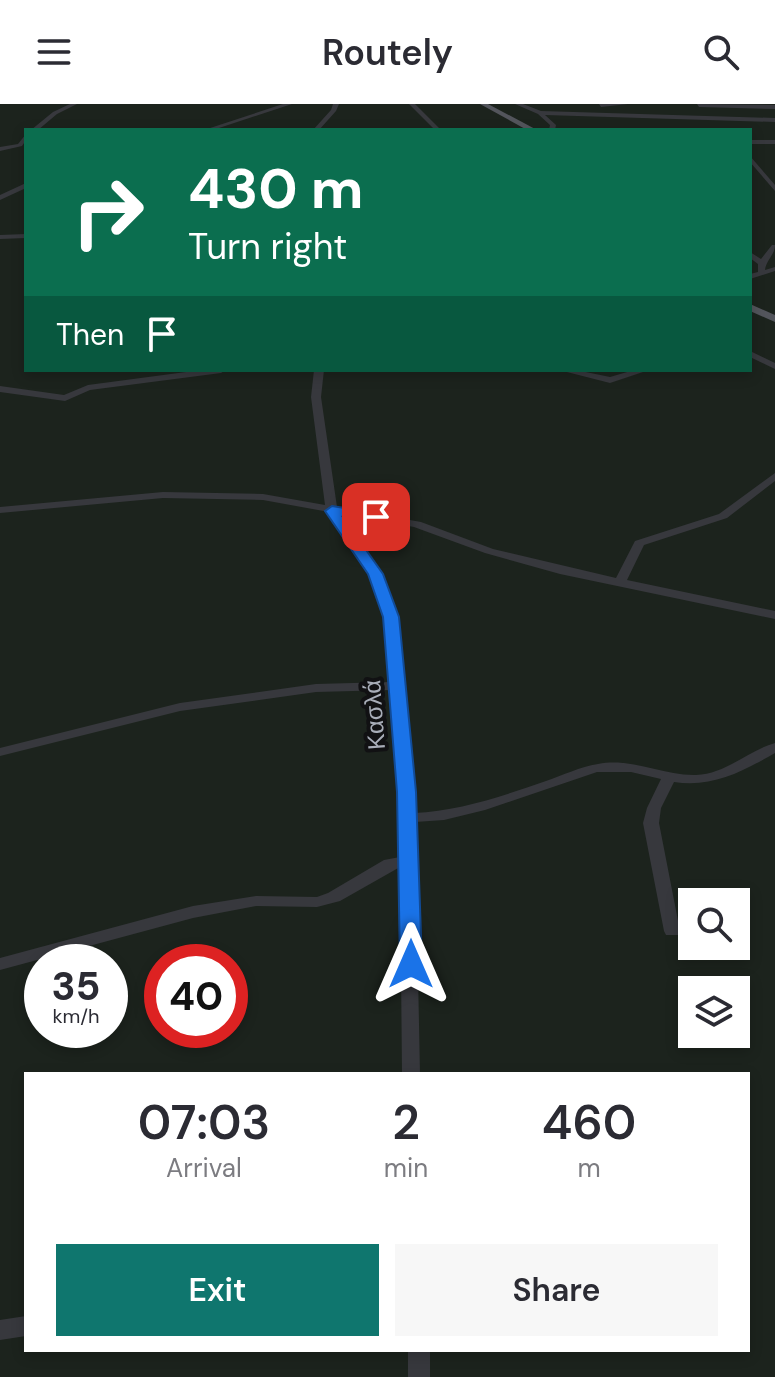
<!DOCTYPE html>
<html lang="en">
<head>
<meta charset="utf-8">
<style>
	:root { --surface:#fff; --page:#f7f7f7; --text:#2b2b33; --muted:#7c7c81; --accent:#0f766e }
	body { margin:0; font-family:"DM Sans",sans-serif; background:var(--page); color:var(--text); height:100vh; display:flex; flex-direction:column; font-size:30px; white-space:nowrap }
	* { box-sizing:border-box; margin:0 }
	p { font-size:26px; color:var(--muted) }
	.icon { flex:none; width:44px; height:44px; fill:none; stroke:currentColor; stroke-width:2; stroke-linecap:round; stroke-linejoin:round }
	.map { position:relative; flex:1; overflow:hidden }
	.sheet { position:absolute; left:24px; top:968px; width:726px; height:280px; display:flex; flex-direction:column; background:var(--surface); border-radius:0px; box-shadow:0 4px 12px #0003 }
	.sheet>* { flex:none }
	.banner { position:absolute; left:24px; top:24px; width:728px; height:244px; border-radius:0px; box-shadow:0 4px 12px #0003; background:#0b6e4f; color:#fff; overflow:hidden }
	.buttons { position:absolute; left:678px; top:784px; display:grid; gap:16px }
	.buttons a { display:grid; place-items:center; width:72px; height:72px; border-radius:0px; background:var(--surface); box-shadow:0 4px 12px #0003; font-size:40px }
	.speed { position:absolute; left:24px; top:840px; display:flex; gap:16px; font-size:40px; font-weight:700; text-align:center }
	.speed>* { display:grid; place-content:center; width:104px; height:104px; border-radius:50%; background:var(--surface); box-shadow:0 4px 12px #0003; line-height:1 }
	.speed small { font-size:20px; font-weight:400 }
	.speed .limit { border:12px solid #d22; background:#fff; color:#111 }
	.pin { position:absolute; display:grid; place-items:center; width:68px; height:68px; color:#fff; margin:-34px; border-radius:16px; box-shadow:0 4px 12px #0006 }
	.me { position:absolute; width:88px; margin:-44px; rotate:0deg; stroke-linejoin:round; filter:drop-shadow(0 0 6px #0008) }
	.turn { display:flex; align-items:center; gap:28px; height:168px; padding:0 32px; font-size:36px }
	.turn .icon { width:104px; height:104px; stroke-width:2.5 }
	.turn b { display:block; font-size:56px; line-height:68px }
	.then { display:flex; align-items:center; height:76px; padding:0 32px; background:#0003; gap:16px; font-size:30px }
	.eta { display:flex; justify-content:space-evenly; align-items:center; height:136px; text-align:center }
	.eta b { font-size:48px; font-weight:600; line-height:56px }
	.action { display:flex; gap:16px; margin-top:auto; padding:16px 32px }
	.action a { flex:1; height:92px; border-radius:0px; background:var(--accent); color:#fff; font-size:32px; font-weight:600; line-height:92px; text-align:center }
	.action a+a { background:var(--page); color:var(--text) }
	header { display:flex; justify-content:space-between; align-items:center; height:104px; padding:0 32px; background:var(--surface); font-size:36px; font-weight:600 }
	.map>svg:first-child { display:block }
</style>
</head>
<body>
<header><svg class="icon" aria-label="menu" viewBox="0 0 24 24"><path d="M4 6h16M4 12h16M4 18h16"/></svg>Routely<svg class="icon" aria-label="search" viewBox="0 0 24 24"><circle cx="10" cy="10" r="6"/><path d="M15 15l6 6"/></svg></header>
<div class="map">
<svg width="775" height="1273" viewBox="0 0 775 1273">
	<rect width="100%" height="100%" fill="#161618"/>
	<path fill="#1c231d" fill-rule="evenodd" d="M0,0H775V1273H0ZM26,26H750V266H26ZM692,798H736V842H692ZM42,858H110V926H42ZM162,858H230V926H162ZM692,886H736V930H692ZM26,970H748V1246H26Z"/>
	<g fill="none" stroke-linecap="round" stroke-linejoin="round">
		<path fill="#37383d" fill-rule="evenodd" d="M70,0H77L57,10L38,26H31L53,8Z
			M283,0H292L213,26H204Z
			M333,0H339L336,7L319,26H313L331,6Z
			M409,0H415L441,26H435Z
			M515,0H523L541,7L775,14V18L545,11L556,21L555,26H549L550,21L538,10Z
			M599,0H628L601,3Z
			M697,0L775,1V5L699,3Z
			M26,30V36L22,42L0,47V43L18,40Z
			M750,36H775V40H750Z
			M750,52L775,81V87L750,58Z
			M26,79V84L0,96V91Z
			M26,130V134L0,135V131Z
			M772,141H775C775,151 766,156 765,166L775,163V167L750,175V170L758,168V160L750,154V148L761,155Z
			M750,247L775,259V265L750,253Z
			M201,266H226L221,269L90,286L65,297L0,288V282L64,291L88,281Z
			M314,266H324L321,293L337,403L421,418L493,445L616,474L635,437L719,410L775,369V377L727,414L644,441L627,476L775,507V515L560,470L485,449L414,423L342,410L388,484L399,527L414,709C459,707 503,692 546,677C563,671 580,663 598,660C632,653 663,672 696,671C726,670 747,647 775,639V649C743,667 713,684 674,678L661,704L659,719L680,827L678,831H666L664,827L643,719L647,704L661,675L631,668H597L485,706L444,716L415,718L420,970H402L400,763L340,797L317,803L256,802L193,814L0,866V854L193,802L256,792L317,793L328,789L384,756L400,753L399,714L391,586L316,588L180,607L0,652V644L180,599L316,580L390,578L387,527L376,484L329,408L263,396L163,394L0,409V403L163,388L263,390L325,401L311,293Z
			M559,266H576L610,273L634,266H649L610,279Z
			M26,1212V1232L0,1236V1216Z
			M408,1246H430V1273H408Z"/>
		<path fill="#53555c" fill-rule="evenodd" d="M480,0H488L537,26H527Z
			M750,200L775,211V218L750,207Z"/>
	</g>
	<path fill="#1a73e8" stroke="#114b97" stroke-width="2" d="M332,402L376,409L383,413L376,418L343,413L383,470L399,513L416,688L422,860L419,866H403L400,860L397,688L383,513L368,470L325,407Z"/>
	<g text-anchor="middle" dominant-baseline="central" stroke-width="8" stroke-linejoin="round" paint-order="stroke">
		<g font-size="24" fill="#a8adb8" stroke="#111113">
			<text transform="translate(374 611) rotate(-94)">Κασλά</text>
		</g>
	</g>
</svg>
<div class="buttons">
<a><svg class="icon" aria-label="search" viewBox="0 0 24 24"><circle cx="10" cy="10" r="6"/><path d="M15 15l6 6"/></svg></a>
<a><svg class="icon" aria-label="layers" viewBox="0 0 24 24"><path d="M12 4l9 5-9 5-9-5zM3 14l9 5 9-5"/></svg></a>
</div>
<div class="speed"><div>35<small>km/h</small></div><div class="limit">40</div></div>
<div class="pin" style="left:376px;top:413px;background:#d93025"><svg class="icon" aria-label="arrive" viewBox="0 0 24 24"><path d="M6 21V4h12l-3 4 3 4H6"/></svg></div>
<svg class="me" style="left:411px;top:860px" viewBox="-20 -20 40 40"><path d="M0-17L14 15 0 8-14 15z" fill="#1a73e8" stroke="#fff" stroke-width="4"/></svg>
<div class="banner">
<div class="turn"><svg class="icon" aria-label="right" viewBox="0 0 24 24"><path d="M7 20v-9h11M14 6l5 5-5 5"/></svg><div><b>430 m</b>Turn right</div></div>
<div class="then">Then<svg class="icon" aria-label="arrive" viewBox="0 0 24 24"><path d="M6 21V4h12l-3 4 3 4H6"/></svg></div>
</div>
<section class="sheet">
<div class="eta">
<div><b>07:03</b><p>Arrival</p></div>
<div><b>2</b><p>min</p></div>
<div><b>460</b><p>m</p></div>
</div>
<div class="action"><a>Exit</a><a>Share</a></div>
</section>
</div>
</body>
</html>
